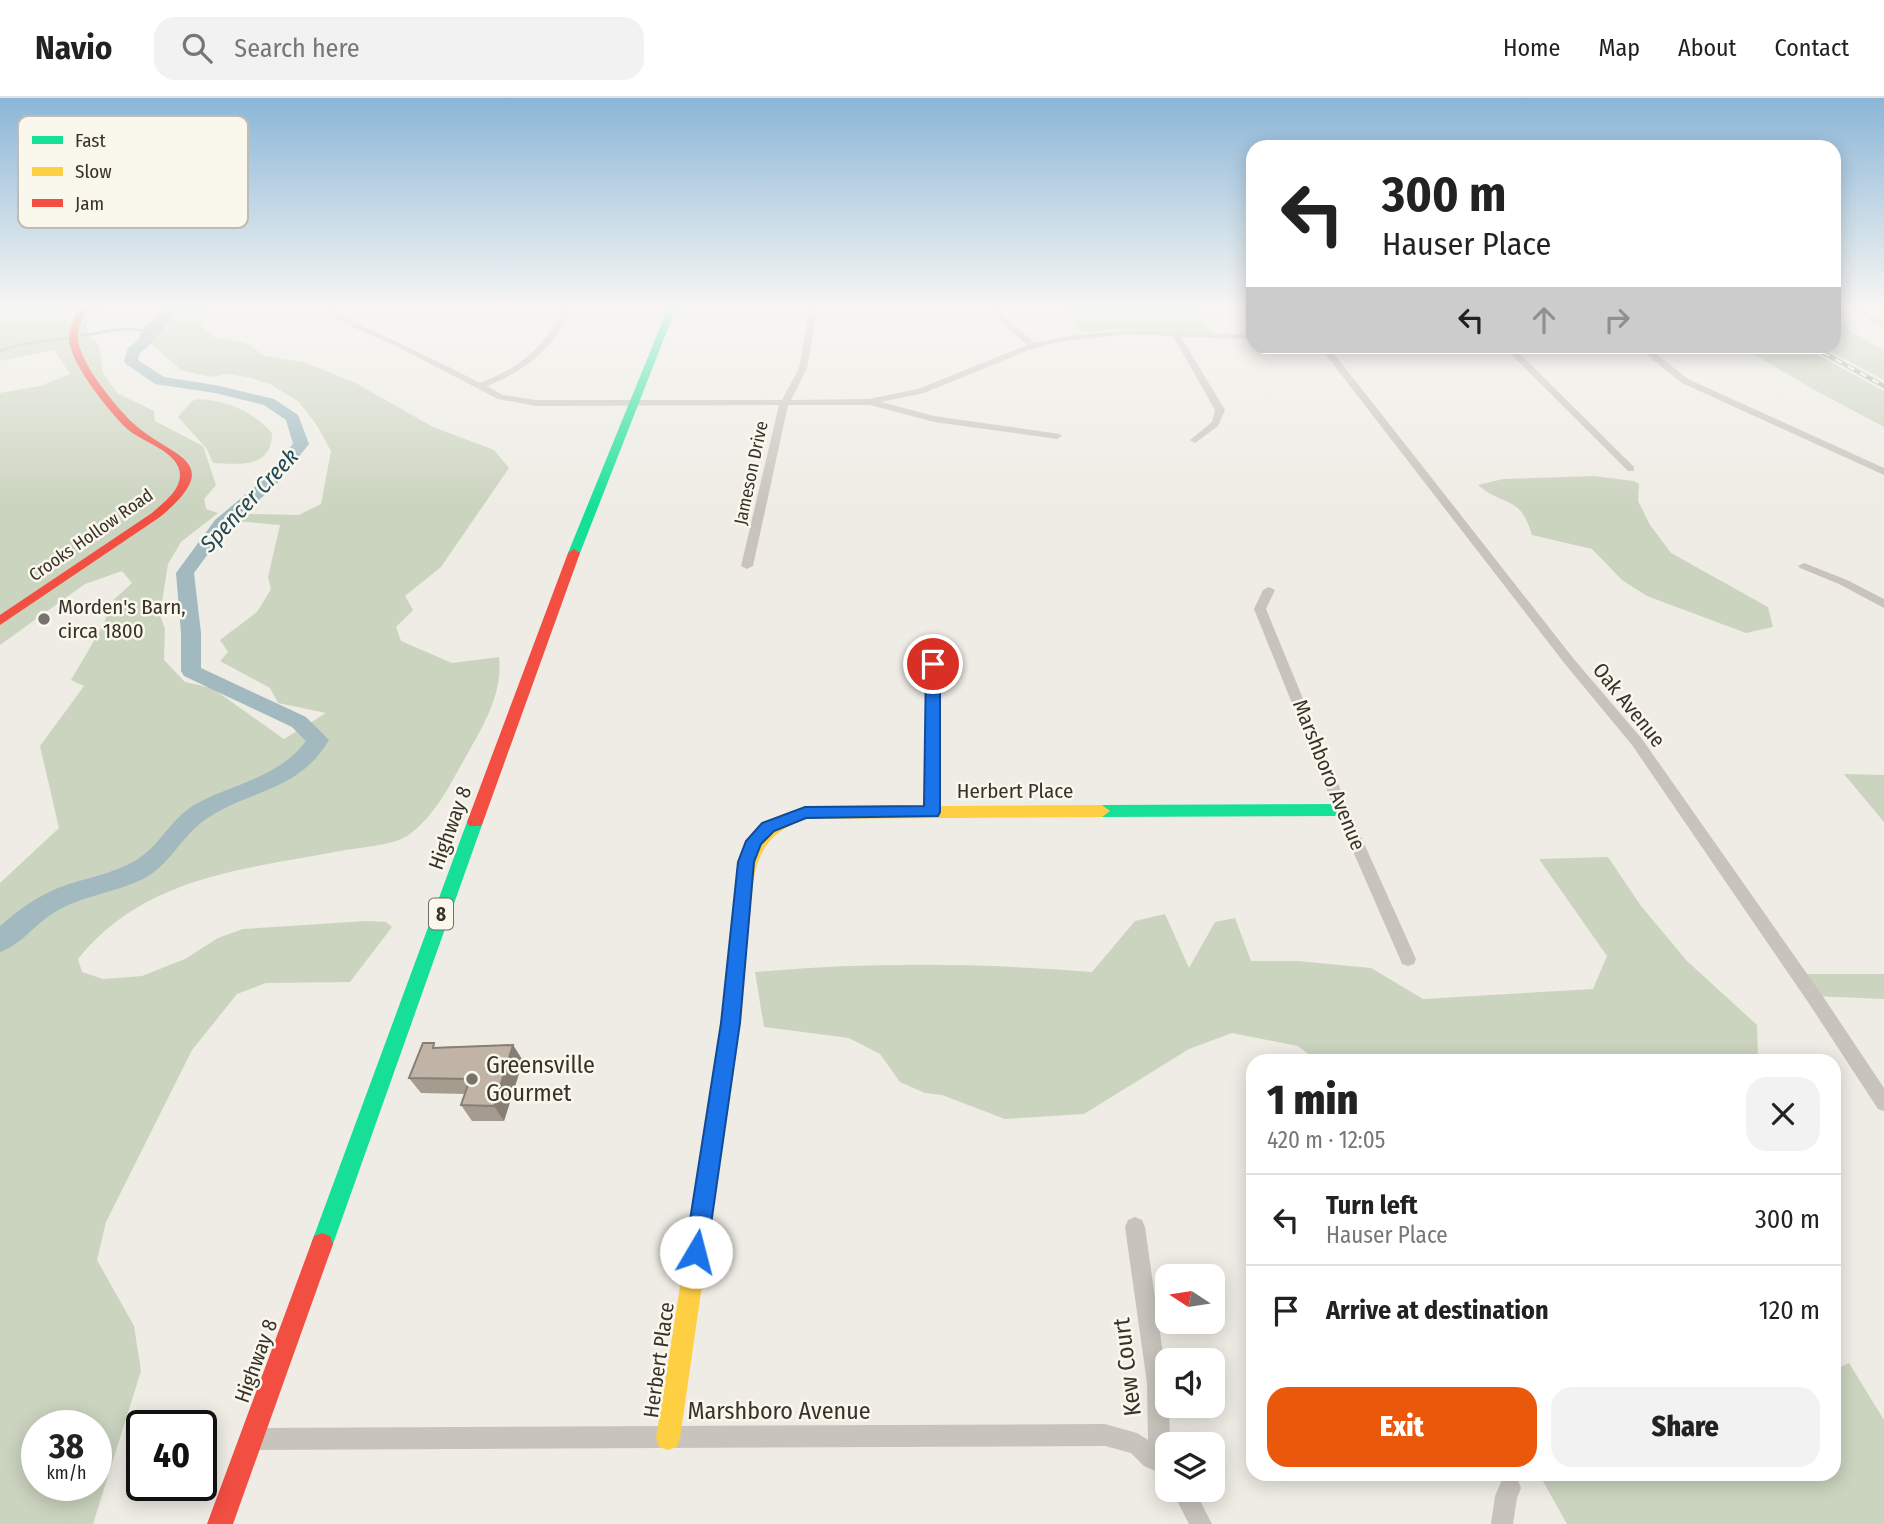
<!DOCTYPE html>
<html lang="en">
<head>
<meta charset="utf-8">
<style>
	:root { --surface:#fff; --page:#f2f2f2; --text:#222; --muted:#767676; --line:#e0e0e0; --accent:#ea580c }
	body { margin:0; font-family:"Fira Sans Condensed",sans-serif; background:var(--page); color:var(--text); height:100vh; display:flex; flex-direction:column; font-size:26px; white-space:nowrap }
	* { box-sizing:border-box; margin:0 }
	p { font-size:23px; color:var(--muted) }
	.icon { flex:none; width:38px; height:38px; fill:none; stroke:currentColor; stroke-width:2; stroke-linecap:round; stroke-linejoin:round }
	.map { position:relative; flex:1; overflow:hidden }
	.panel { position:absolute; left:1246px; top:956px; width:595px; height:427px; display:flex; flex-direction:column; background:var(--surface); border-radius:21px; box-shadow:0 4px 18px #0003 }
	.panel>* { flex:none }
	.guide { position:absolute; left:1246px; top:42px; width:595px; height:214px; border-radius:21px; box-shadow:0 4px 18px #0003; background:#fff; color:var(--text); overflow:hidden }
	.needle { width:46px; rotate:282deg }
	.fabs { position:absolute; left:1155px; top:1166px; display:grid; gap:14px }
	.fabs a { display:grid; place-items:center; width:70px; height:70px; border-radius:14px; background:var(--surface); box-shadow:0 4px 18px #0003; font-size:35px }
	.speed { position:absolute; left:21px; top:1312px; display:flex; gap:14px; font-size:35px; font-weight:700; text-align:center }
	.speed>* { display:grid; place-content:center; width:91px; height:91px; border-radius:50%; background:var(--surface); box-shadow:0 4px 18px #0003; line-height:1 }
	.speed small { font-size:18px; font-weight:400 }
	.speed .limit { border:4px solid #111; border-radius:10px; background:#fff; color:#111 }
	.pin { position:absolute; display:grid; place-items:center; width:60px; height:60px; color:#fff; margin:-30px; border:4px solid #fff; border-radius:50%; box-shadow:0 2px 7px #0007 }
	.me { position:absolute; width:77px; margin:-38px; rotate:8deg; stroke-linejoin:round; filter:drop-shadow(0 0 5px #0008) }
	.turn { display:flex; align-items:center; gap:24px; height:147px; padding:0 21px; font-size:32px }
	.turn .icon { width:91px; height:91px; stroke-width:2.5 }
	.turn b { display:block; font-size:49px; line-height:60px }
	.lanes { display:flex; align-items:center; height:66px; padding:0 21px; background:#0003; justify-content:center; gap:35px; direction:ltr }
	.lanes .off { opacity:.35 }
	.round { display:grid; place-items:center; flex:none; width:74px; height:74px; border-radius:21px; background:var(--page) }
	.headline { display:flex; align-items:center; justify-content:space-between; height:119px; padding:0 21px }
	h1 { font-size:42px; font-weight:800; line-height:52px }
	.action { display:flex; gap:14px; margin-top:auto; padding:14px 21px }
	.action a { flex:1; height:80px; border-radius:21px; background:var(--accent); color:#fff; font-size:28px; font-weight:800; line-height:80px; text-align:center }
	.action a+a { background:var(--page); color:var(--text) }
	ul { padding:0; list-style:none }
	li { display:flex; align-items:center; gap:21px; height:91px; padding:0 21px; border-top:2px solid var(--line) }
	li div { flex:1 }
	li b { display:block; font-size:26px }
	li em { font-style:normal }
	header { display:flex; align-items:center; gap:42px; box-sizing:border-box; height:98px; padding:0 35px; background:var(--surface); border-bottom:2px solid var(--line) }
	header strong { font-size:33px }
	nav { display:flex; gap:38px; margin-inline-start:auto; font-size:24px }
	.search { width:490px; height:63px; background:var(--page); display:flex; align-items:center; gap:18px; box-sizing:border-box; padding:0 24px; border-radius:21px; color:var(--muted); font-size:26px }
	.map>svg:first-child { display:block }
</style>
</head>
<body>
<header>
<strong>Navio</strong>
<div class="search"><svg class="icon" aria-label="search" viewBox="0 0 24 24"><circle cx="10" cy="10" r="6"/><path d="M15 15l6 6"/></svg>Search here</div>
<nav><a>Home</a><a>Map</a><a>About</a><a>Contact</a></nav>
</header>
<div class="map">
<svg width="1884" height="1426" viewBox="0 0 1884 1426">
	<rect width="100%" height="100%" fill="#eeece4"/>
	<path fill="#cbd4bf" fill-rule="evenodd" d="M0,210H107L86,225L89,238L99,247L103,275L117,295L154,313L155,323L203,348L216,387L204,401L206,411L218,415L181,444L168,466L160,517L165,531L164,562L185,584L212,590L284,641L326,615L278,605L270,590L220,563L228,554L220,542L257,514L271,491L268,479L280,427L236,423L249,416L299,417L321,406L331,353L316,326L299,304L272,287L252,280L228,276L210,279L181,272L147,242H151C175,209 175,210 216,210L200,226L212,238L246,245L265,258L303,264L354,284L433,329L494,352L509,370L441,469L405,498L413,512L396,529L401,543L452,565L499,559C503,593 485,625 469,653C451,684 437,717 407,738C395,747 356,750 340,753C244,771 143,779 78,861L82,874L103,881L142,878L185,861L218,840L243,831L366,823L386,824L392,829L350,884L266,885L237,896L192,952L106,1124L97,1162L134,1228L141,1273L93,1426H0V785L59,730L40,648L84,588L71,582L105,524L108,507L132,485L122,473L85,486L0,547V295L40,288L70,276L54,252L0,263ZM37,1328H96V1388H37Z
		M1059,210H1197L1212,235L1111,231L1083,235Z
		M1834,213L1841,214L1851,234L1884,252V282L1822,249L1834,248Z
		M1742,249H1803L1884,293V329L1811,290Z
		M199,301C229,303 252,313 272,335C272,371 239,366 213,365L207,351L178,319L192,303Z
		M1594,378L1634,383L1639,386L1638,403L1650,427L1671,455L1768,509L1773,529L1746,535L1647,498L1622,482L1592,451L1532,437C1520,396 1505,410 1478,387L1503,381Z
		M1844,676L1884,677V724Z
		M1608,759L1641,808L1687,863L1757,927L1758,962H1316L1298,948L1232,935L1189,951L1084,1016L1005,1021L942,997L925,995L900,984L880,956L849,940L764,929L755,874C868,864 979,865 1092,874L1135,823L1165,816L1189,870L1215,824L1235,820L1251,863H1298L1371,870L1423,901L1593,891L1607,858L1539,761Z
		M1798,876H1884V901L1814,898Z
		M1849,1265L1884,1322V1426H1567L1539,1376H1834V1272Z"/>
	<path fill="#a1b9bf" d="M165,210H181C170,216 160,227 157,239L139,242L141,232Z"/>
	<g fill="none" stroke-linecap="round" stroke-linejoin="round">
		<path stroke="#a1b9bf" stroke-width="2.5" d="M0,253C25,244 50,243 76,239C99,235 117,229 141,232"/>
		<path fill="#a1b9bf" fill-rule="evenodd" d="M167,210H179L152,245L140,255L138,262L164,279L215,287L274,301L298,317L309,346L276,387L227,430L194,475L201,535V570L306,619L329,642C297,696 246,691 202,724C180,741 170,766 145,780C116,795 83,797 55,814C36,825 21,847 0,854V828C17,813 36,799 58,790C84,780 114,776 138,761C161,746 172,719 196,706C233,686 280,679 306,643L292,629L184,578L181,573V535L176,475L215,422L264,381L293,346L286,322L264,307L215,295L155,286L126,266L124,263L128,250L142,239Z"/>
		<path fill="#c8c4bd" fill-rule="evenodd" d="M324,210C336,209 342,218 352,223C395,243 438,263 480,285C522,268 543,251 563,210H571C556,250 526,272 487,288L503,297L536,302H782L799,270L810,210H818L807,270L791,302L869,301L918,291L1027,247L986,210H994L1035,245C1109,227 1178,234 1253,237V241L1181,239L1225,312L1218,328L1195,345L1190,342L1212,324L1215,312L1173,238L1129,236L1063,243L1029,252L924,295L881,304L934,318L1060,336L1062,338L1057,341L934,324L870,307H788L753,468L747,471L741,468L779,307L536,308L498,301L396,248L343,225Z
			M1845,210H1855L1884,223V228Z
			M1319,248H1328L1573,560L1642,641L1822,897L1884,990V1013L1878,1011L1810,907L1632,647L1565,566Z
			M1503,248H1512L1634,369V373H1628Z
			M1636,248H1646L1688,281L1884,370V377L1682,285Z
			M1804,465L1847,482L1884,501V510L1839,486L1800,470L1798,468Z
			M1269,489L1275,492L1266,511L1349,712L1416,861L1414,866L1408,868L1402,866L1400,861L1335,712L1254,511L1263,492Z
			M933,537L939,541V714L932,719L925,714L927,541Z
			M1135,1119L1142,1122L1145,1129L1167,1284V1307H1169L1170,1346H1167V1386L1159,1383L1155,1373L1144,1368L1131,1355L1105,1348L250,1352L242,1349L239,1341L242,1333L250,1330L1105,1326L1137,1335L1148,1342L1147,1285L1125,1129L1128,1122Z
			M1510,1379L1518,1382L1521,1390L1517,1400L1513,1426H1491L1495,1398L1502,1382Z
			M1171,1391H1194L1212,1426H1189Z"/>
		<path fill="#16e098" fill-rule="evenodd" d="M668,210H676L580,455L578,458H570L568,455Z
			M1342,706L1350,712L1342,718L1102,719L1094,713L1102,707Z
			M475,718L481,720L483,724L333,1146L330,1154L322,1157L314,1154L311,1146L467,724L469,720Z"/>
		<path fill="#ffcf43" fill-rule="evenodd" d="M1102,707L1110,713L1102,719L806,721C773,732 758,750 753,785C752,794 752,804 748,812L742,814L736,812L733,807C740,751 749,726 805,709Z
			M709,1059L716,1062L719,1069L680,1340L677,1349L668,1352L659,1349L656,1340L699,1069L702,1062Z"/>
		<path fill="#f24e42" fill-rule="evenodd" d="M79,210H87C84,218 79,227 78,235C74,259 116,309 133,325C170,360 229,361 160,419L0,527V517L152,415C163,405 180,393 180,377C180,353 140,344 125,329C108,312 69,264 69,240C69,230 75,219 79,210Z
			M574,451L580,455L483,724L481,728H469L467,724L568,455Z
			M742,800L748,802L751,807L740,925L719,1069L716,1076L709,1079L702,1076L699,1069L722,925L733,807L736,802Z
			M322,1135L330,1138L333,1146L233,1426H207L311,1146L314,1138Z"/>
		<defs>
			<path id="rail" d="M1811,248L1884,288"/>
		</defs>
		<use href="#rail" stroke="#b0aca7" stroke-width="4.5"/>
		<use href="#rail" stroke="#faf7ed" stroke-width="2.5" stroke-dasharray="7" stroke-linecap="butt"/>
	</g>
	<path fill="#a69b8f" d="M513,947L523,963L504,1023H472L461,1007L465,996L421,995L409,980L438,949Z"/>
	<path fill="#877e74" d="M513,947L523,963L504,1023L494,1008Z"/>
	<path fill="#c1b4a6" stroke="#877e74" stroke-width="2" d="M423,945H434L433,950L513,947L494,1008L461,1007L470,981L409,980Z"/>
	<linearGradient id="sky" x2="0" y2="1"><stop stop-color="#8bb6d8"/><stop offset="0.51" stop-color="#f7f6f3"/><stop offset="1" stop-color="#f7f6f3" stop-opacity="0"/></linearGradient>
	<rect width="1884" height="409" fill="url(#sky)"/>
	<path fill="#1a73e8" stroke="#114b97" stroke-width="2" d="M933,561L940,566V714L938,718L806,720L774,733L761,746L754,764L740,925L707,1154L704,1162L696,1165L688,1162L685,1154L721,925L738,764L746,743L762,725L805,709L924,708L926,566Z"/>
	<g fill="#78736c" stroke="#faf7ed" stroke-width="2.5">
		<circle cx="44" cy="521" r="7"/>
		<circle cx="472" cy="981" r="7"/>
	</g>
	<g text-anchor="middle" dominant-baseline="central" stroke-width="5" stroke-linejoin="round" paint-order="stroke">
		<g font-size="18" fill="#39322b" stroke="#faf7ed">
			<text transform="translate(751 375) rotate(-78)">Jameson Drive</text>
			<text transform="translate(91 437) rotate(-35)">Crooks Hollow Road</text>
		</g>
		<rect fill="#faf7ed" stroke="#736d65" stroke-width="2" x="429" y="800.5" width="24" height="31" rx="5"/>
		<g font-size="19" font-weight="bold" fill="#39322b">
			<text x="441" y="816">8</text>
		</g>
		<g font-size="21" fill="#39322b" stroke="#faf7ed" text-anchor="start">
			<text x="58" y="509">Morden's Barn,<tspan x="58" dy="24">circa 1800</tspan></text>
		</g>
		<g font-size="21" fill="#39322b" stroke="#faf7ed">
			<text transform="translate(1629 607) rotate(51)">Oak Avenue</text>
			<text transform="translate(1329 677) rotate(68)">Marshboro Avenue</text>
			<text x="1015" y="693">Herbert Place</text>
			<text transform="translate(450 730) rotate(-70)">Highway 8</text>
			<text transform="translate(659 1262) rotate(-82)">Herbert Place</text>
			<text transform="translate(256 1263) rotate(-70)">Highway 8</text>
		</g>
		<g font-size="23" font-style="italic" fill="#214a59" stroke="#faf7ed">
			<text transform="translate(249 402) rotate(-47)">Spencer Creek</text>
		</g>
		<g font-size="24" fill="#39322b" stroke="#faf7ed" text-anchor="start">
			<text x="486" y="967">Greensville<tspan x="486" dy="28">Gourmet</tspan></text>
		</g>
		<g font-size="24" fill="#39322b" stroke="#faf7ed">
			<text transform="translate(1127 1269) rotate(-97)">Kew Court</text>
			<text x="779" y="1313">Marshboro Avenue</text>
		</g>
	</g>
	<rect x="18" y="18" width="230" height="112" rx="10" fill="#faf7ed" stroke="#c0bcb3" stroke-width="2"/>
	<rect x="32" y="38" width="31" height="8" fill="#16e098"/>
	<rect x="32" y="69" width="31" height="9" fill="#ffcf43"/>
	<rect x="32" y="101" width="31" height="8" fill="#f24e42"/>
	<g font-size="19" fill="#39322b">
		<text x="75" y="49">Fast</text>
		<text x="75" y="80">Slow</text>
		<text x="75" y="112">Jam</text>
	</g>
</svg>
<div class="fabs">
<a><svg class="needle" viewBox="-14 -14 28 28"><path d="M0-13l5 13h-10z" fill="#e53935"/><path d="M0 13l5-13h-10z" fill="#767676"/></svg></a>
<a><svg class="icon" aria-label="sound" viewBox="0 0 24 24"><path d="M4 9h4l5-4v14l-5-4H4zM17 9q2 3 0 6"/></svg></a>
<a><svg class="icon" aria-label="layers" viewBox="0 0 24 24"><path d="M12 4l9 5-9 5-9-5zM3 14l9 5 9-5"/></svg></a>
</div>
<div class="speed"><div>38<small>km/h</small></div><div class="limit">40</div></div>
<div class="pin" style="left:933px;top:566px;background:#d93025"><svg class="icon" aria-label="arrive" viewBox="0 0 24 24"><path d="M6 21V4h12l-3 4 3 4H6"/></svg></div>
<svg class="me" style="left:696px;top:1154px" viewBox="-20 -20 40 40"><circle r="19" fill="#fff"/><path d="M0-13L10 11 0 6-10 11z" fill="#1a73e8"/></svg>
<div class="guide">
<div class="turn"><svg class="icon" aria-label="left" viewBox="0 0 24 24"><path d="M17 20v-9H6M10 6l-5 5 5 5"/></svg><div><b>300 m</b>Hauser Place</div></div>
<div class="lanes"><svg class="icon" aria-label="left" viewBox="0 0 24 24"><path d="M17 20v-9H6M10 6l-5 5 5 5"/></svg><svg class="icon off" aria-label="ahead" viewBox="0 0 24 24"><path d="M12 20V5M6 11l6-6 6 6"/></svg><svg class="icon off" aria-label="right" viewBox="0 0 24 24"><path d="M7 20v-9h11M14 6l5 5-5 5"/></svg></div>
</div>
<section class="panel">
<div class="headline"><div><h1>1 min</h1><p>420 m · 12:05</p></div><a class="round"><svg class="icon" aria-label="close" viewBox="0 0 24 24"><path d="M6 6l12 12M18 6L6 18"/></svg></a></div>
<ul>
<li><svg class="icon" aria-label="left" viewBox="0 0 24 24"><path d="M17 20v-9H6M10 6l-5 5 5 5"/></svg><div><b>Turn left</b><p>Hauser Place</p></div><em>300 m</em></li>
<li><svg class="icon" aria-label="arrive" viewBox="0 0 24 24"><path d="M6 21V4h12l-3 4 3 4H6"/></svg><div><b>Arrive at destination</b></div><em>120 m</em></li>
</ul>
<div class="action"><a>Exit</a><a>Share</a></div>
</section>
</div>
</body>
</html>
